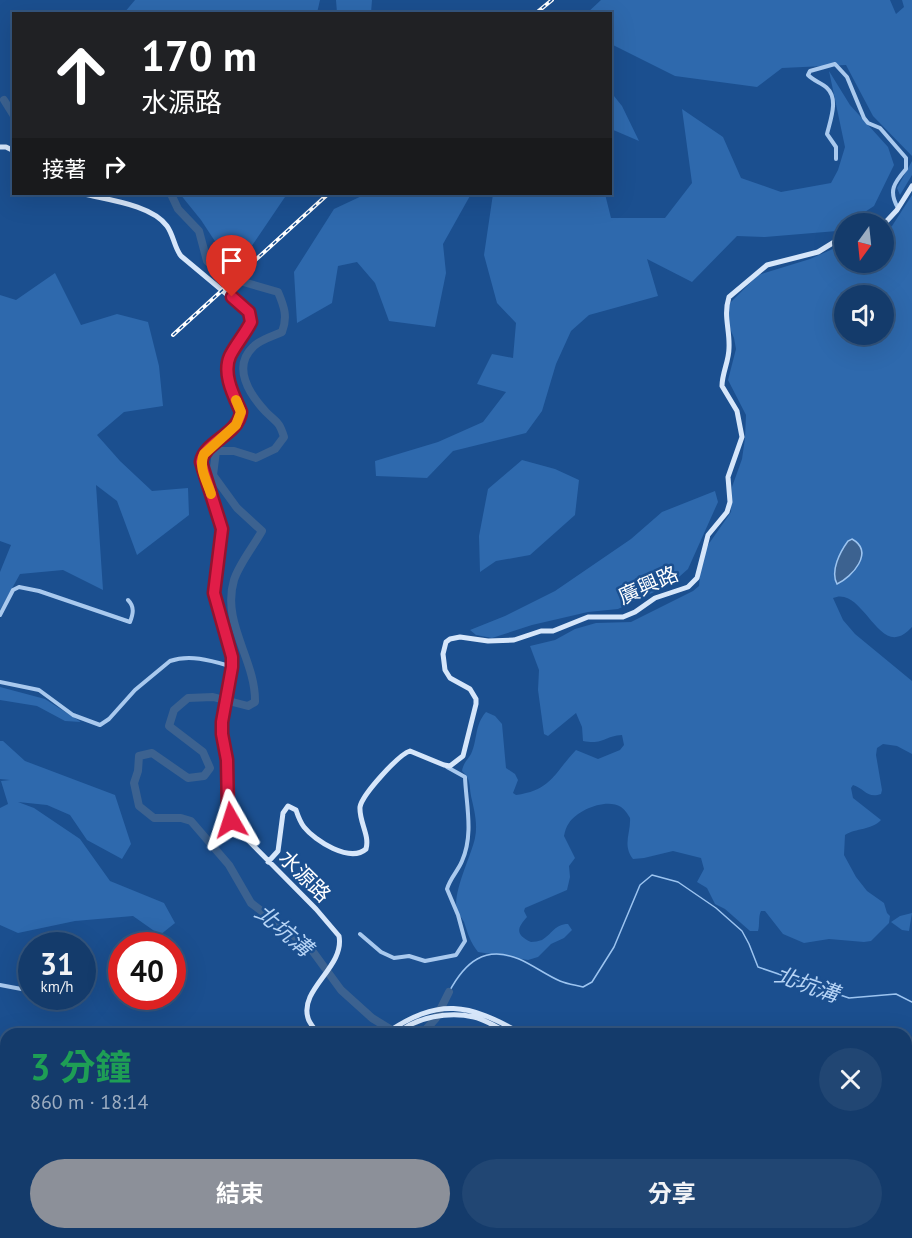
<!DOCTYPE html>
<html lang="zh-TW">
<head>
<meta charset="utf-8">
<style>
	:root { --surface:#143b6b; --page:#214673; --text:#f1f3f6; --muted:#9dadc1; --line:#33557e; --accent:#8c9099 }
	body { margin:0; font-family:"PT Sans","Noto Sans TC",sans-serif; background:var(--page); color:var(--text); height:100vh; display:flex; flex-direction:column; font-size:22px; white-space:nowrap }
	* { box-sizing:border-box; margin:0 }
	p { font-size:20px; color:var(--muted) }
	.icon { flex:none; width:33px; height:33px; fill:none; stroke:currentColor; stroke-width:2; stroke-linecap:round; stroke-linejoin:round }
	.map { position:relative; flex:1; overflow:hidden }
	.details { position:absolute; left:0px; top:1028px; width:912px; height:212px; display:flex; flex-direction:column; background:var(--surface); border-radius:18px 18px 0 0; box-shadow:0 6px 24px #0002,0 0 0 2px var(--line) }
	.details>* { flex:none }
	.guide { position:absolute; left:12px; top:12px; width:600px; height:183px; border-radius:0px; box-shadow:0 6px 24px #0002,0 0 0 2px var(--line); background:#202124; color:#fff; overflow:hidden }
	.needle { width:39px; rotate:195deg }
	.controls { position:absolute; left:834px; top:213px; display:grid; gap:12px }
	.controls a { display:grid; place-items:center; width:60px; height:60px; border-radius:50%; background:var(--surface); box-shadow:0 6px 24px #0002,0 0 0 2px var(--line); font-size:30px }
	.speed { position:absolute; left:18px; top:932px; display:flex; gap:12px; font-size:30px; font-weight:700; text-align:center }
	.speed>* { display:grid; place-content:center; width:78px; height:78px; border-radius:50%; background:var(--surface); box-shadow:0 6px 24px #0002,0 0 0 2px var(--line); line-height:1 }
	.speed small { font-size:15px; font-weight:400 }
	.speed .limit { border:9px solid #d22; background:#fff; color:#111 }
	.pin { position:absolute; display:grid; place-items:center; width:51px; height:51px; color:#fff; margin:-62px -26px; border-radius:50% 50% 50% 0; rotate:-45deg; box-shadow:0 0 6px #0007 }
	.pin .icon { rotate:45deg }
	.me { position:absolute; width:66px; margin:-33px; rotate:354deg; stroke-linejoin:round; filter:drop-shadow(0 0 4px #0008) }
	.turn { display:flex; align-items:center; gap:21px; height:126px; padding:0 30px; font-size:27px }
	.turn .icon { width:78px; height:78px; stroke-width:2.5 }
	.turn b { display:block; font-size:42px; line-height:51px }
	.then { display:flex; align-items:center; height:57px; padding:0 30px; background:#0003; gap:12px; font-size:22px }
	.round { display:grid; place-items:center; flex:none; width:63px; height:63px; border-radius:32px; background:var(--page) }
	.head { display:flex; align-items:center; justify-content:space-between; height:102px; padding:0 30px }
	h1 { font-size:36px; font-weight:700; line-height:45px; color:#1e9e55 }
	.primary-button { display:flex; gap:12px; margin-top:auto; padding:12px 30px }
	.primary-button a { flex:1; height:69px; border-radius:36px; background:var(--accent); color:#fff; font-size:24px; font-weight:700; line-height:69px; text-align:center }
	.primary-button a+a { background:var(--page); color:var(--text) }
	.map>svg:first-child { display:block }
</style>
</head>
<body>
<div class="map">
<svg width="912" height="1238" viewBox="0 0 912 1238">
	<rect width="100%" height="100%" fill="#1b4f8f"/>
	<path fill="#2e69ad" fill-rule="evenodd" d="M135,0H320L317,13H124Z
		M336,0H372L371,13H337Z
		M601,0H890L896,14L904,7L902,0H912V156L873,116L846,65L782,68L757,87L675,76L611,44L610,14H586Z
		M829,71L850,105L888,147L894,165L874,206L848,223L844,224V226L837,231L765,237L737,236L692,282L647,259L658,296L589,315L571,331L556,364L542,411L526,433L453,451L427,478L376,476L375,461L438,442L483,422L506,392L477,384L492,354L513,358L516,323L497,303L484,255L493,194H605L611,218H665L692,183L682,109L723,137L741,178L781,192L831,183L838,170L845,147Z
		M610,91L622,106L639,141L611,129Z
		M912,161V175L900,195L897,188Z
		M180,194H287L249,250L224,255L201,220Z
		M366,194H471L443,244L446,273L435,327L389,321L375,283L357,262L338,266L332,303L297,323L294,272L334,209Z
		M912,195V627C909,630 904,635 900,636C876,646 860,586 833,598L843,620L855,634L912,681V754L897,746L883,744L877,748L876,755L882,790L881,794C867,799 864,788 853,785L851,788L853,798L881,820C872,830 856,828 845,835L844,855L856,877L867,891L884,903L887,913L890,916L889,923L871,941L864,942L829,939L804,943L783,934L765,911H761C758,917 760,925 758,931H750L725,909L715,904L707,888L697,882L704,869L701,858L673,851L644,858L633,859C622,845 631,833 630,818C628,814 624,809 621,807C606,798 578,810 569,823C566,827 565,831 564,836L575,858L569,866L570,877L567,890L525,908L524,911L527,917C516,929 516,935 531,942C535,942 538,941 542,940C552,934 555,924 568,924L572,930L564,938L551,944L538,957L528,960L478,952C470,942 468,934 464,922C462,918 458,914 457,910C452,894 471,856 475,838C478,824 474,809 471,796C469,785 471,779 462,771C463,764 467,760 471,754C478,739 474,726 486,712L495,716L502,724L506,768L515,774L518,780L513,793L516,795C552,790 554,773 576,750L598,759L620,750L624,745L622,735C604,736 604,745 583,741L582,727L576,713L548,736L544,734L538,690L539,670L530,646L555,640L575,629L596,623L631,622L693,591L699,586L701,563L708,545L731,512L732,487L742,459L745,438L746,415L728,380L736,349L734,338L724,314L729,304L758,275L810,259L844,244V262H884V231L892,226ZM844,296H884V334H844Z
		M55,273L81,325L117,314L148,322L159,366L163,406L124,412L97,435L120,461L152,491L188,488L189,515L137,555L117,501L96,485L103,590L63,570L20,574L0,610V572L11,545L0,541V295L16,300Z
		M522,460L555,469L579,480L575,515L530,555L496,561L480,572L479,536L488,489Z
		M715,491L718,502L688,569L671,584L618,609L588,612L532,625L492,638L476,635L470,630L505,616L555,591L631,539L662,512Z
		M0,687L45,699L81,722L65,721L37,706L0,700Z
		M0,741H3L25,761L115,795L131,844L122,859L87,840L70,815L47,805L18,802L34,808L80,839L110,881L164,903L175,923L160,935L133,916L75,921L18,933L0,925V808L8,804L1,781L10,780L0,779Z
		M912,913L909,931L902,930L891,922L900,916Z"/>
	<path fill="#3c6290" stroke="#9cc4f0" stroke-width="1.5" d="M852,539C875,552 852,577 837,584C830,571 840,552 848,541Z"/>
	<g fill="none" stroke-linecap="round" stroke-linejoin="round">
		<path stroke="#9cc4f0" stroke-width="1.5" d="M449,992C465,962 485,945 519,959C533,965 546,975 560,981C567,984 575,985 583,987L592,982L614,947L640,885L652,875L678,882L716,908L742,931L749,944L758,967L849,998L896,994L912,1002"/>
		<path stroke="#3c6290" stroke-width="8" d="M4,100L14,116
			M171,194L178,209L199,231L207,261L226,277L278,292C284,306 288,317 282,332C273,336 259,340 253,347C232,367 249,394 266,412C277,423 279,421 284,437L275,449L256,458L234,451H216L213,475L237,508L262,531C253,547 239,564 234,580C221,623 256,660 255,702L248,706L213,697L188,698L174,710L169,726L203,752L210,768L204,776L188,778L152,753L139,756L138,771L134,783L139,806L154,818H181L191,821L229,865L251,903L311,949L341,990L372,1018L398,1034
			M422,1034L436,1018L449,992"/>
		<path stroke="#a9c9ee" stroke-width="4" d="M836,159V147L827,134C830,121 839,99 827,88C822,83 814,81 808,75L810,71L835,64L847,77L864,118L868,123L880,128L906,158V169C894,183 888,191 898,208
			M0,615L13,590L19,587L39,591L130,622C133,614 135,607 128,600
			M0,682L39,690L73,715L100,725L109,719L135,690L170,661C191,654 212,661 233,667
			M360,934L381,952L394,958L409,956L425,961L456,955L465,941L458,915L447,889C450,878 458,871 462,861C474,834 466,804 465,777L447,767
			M0,985L32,991
			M0,1208L6,1207
			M92,1233L98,1238"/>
		<path stroke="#d6e6fa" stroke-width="5" d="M0,147H6L14,151
			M84,194C109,200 152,205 167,226C174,236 174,247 181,256L248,312L251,322C245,334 236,344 230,356C222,374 234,396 241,412C238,430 216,443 204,454L201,465L222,529L214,593L233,657V667L222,722V734L227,760L228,812L231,820L240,832L316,909L339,936C345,967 299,989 308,1018C309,1023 315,1029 318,1034
			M884,224L897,210L912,186
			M268,862L278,851L283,813L288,806L296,810C298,816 300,822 304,827C315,841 350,863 366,849C370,835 359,822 360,807C362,795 398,755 410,751L444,765L450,766L463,756L476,704V699L470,689L450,678L445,670L443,654L446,642L450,639L460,637L488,641L514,640L541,631H553L588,617H623L635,612L655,598L688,587L697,578L708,535L727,512L730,502L728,477L742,437L737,411L722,386C722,373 729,361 729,348C730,329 723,316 729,297L767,265L818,252L844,236
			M385,1034C439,997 468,1003 522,1034
			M397,1034C416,1017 449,1011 474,1017C486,1020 499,1028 509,1034
			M906,1163H912
			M906,1169H912
			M458,1233L462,1238
			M193,1238L198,1233
			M200,1238L205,1233"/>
		<defs>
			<path id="rail" d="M535,14L552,0
				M173,335L328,194"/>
		</defs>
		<use href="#rail" stroke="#fff" stroke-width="4"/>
		<use href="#rail" stroke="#1b4f8f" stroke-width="1.5" stroke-dasharray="4.5" stroke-linecap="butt"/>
	</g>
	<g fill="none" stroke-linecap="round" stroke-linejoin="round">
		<defs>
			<path id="route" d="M231,820L228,812L227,760L222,734V722L232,667V657L214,593L222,529L201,462C205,441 238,435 241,412C234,396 222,374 230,356C236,344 245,334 251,322L249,312L232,297"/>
		</defs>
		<use href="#route" stroke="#92132f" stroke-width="15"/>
		<use href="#route" stroke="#e11d48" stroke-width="10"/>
		<path stroke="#f59e0b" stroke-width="10" d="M211,494C207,481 198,467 204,454L236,425L241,412L236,400"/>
	</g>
	<g text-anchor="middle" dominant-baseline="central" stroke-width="5" stroke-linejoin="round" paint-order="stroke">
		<g font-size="21" fill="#fff" stroke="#1b4f8f">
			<text transform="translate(648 585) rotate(-24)">廣興路</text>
			<text transform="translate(305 876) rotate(45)">水源路</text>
		</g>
		<g font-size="22" font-style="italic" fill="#b5d3f5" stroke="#1b4f8f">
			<text transform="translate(284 930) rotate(40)">北坑溝</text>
			<text transform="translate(807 984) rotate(19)">北坑溝</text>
		</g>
	</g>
</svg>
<div class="controls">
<a><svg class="needle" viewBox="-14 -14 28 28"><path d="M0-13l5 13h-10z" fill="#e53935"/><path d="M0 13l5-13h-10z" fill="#9dadc1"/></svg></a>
<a><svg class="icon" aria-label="sound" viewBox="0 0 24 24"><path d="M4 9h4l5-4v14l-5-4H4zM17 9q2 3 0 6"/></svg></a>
</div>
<div class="speed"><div>31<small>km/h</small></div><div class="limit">40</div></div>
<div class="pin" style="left:232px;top:297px;background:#d93025"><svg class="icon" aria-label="arrive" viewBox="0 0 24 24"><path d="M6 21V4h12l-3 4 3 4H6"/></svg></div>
<svg class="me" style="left:231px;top:820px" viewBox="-20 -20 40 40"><path d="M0-17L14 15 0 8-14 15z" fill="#e11d48" stroke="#fff" stroke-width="4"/></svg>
<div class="guide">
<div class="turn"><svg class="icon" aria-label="ahead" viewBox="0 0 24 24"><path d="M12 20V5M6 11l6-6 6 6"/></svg><div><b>170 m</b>水源路</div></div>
<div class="then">接著<svg class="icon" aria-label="right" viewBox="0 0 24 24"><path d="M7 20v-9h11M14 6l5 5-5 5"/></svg></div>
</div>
<section class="details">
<div class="head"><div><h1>3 分鐘</h1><p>860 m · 18:14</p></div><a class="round"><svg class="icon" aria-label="close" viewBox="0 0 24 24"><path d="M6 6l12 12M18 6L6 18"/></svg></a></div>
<div class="primary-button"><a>結束</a><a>分享</a></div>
</section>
</div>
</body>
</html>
